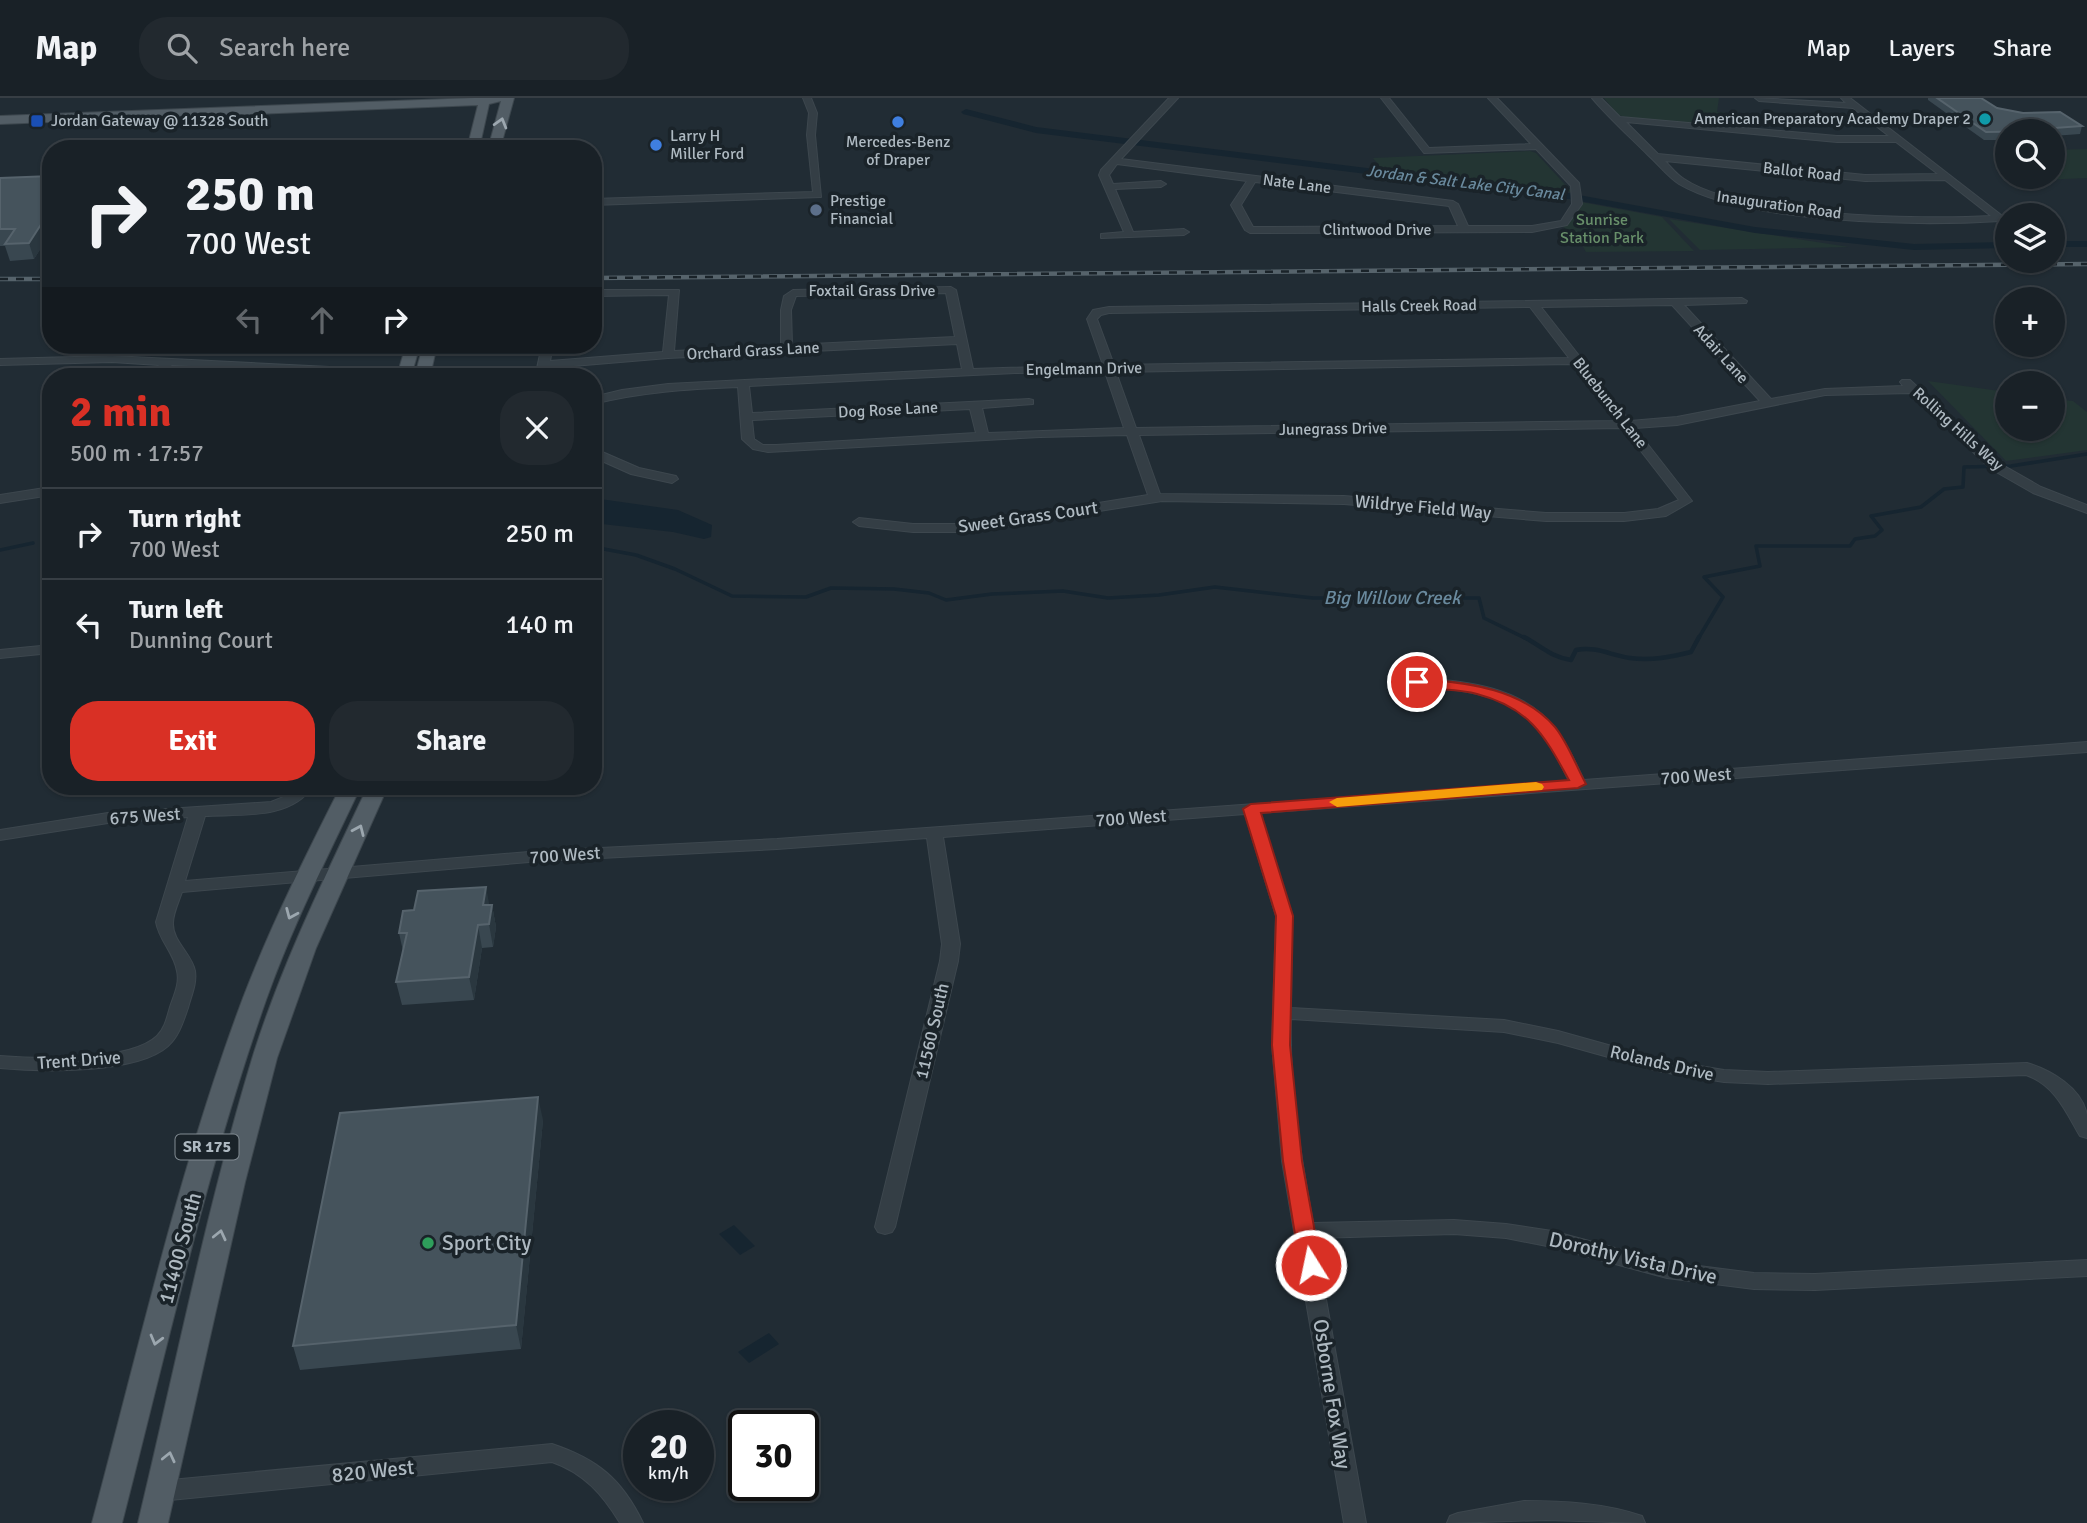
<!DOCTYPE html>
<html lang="en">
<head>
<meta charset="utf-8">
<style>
	:root { --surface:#192127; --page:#22292f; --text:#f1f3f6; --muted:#9fa3a7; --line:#373e44; --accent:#d93025 }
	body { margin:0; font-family:Signika,sans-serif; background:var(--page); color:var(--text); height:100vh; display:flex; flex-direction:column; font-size:26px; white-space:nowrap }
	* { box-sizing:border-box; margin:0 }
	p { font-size:23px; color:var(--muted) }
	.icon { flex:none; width:38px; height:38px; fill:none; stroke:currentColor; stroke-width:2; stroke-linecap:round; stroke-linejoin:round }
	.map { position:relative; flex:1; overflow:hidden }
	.sheet { position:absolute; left:42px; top:270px; width:560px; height:427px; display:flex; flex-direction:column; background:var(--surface); border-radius:28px; box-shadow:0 2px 5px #0004,0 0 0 2px var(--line) }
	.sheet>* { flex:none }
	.guide { position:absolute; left:42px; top:42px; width:560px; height:214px; border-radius:28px; box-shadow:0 2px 5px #0004,0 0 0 2px var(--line); background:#192127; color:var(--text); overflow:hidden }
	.controls { position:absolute; left:1995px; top:21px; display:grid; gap:14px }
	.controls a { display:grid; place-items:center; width:70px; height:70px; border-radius:50%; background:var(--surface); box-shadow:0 2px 5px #0004,0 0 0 2px var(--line); font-size:35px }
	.speed { position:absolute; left:623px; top:1312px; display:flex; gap:14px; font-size:35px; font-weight:700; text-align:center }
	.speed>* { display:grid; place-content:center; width:91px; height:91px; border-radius:50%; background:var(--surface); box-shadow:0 2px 5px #0004,0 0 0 2px var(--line); line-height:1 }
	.speed small { font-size:18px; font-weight:400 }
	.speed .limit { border:4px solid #111; border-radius:10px; background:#fff; color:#111 }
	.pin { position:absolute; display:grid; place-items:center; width:60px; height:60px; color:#fff; margin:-30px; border:4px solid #fff; border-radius:50%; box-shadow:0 2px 7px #0007 }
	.me { position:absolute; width:77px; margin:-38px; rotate:350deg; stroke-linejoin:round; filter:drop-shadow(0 0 5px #0008) }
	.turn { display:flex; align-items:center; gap:24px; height:147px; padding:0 28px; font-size:32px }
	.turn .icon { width:91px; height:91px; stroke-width:2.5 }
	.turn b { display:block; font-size:49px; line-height:60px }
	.lanes { display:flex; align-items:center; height:66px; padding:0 28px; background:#0003; justify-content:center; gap:35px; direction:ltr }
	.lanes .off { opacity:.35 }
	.round { display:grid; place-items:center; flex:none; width:74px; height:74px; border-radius:28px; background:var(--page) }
	.overview { display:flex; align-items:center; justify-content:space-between; height:119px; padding:0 28px }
	h1 { font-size:42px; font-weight:800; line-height:52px; color:var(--accent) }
	.action { display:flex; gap:14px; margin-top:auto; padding:14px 28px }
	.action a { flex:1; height:80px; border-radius:28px; background:var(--accent); color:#fff; font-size:28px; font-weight:800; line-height:80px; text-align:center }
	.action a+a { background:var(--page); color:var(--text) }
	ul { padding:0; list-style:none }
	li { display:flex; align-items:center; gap:21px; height:91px; padding:0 28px; border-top:2px solid var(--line) }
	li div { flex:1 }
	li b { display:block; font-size:26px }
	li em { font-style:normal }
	header { display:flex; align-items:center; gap:42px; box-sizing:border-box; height:98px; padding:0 35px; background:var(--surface); border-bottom:2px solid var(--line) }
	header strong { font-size:33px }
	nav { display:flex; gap:38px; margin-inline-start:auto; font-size:24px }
	.search { width:490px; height:63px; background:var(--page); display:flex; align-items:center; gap:18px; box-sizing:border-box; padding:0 24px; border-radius:28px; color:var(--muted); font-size:26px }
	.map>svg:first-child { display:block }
</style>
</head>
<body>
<header>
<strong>Map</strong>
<div class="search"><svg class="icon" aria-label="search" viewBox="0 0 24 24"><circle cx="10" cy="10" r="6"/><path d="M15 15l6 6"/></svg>Search here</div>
<nav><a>Map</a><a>Layers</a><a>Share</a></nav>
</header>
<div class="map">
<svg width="2087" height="1425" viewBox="0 0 2087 1425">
	<rect width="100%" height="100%" fill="#212c34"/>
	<path fill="#233533" d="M1604,0H1719L1717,14L1727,15L1725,29L1626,19L1618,17Z
		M2087,51V80L2041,82L2037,79H2053V52Z
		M1530,53L1536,55L1572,94L1380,69L1373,60Z
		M1581,104L1662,119L1694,153L1586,154L1577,138L1563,129L1569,125Z
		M1669,121L1849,149L1700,152Z
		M1928,283L2007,294V331H2053V301L2073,303L2087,314V352L2006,363Z"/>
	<path fill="#162530" d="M593,400L678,412L712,427L711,439L704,441L673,434L593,425Z
		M734,1127L755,1148L740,1157L719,1136Z
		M769,1235L779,1246L749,1265L738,1254Z"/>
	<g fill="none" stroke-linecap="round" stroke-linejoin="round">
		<path stroke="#162530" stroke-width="3.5" d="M593,449L636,457L675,471L732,498L806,499L831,490L894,491L929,495L946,502L992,496L1063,493L1108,500L1159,497L1215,489L1313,500H1479L1484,520L1527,541
			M0,452L33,445
			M1698,541L1723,499L1704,479L1760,468L1756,448H1850L1855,441L1875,438L1882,432L1871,418L1921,409L1944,391L1963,389L1964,369L2011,368L2087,356"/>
		<path stroke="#162530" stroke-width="4.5" d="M1524,539C1541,548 1551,559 1571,562L1576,552C1596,548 1610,557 1630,560C1651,563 1671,559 1691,554L1699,539"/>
		<path fill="#162530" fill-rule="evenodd" d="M966,11L1036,29L1568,95L1755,129L1914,146L2007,144V150L1914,152L1755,135L1568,101L1036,35L963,16L961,14Z
			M2053,143H2087V149H2053Z"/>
		<defs>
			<path id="minor" d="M803,0H811L817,15L815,37L821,99L593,107V101L813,94L807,37L809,15Z
				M1169,0H1178L1121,61L1453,103L1458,106L1468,128H1532L1561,123L1572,106L1571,88L1536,51L1424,55L1381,0H1389L1429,50L1531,46L1488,0H1497L1579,85L1582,106L1567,127L1532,134L1250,135L1245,132L1231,107L1247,83L1117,66L1109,77L1113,86L1161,83L1166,86L1161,89L1115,91L1133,134L1184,131L1189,134L1184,137L1101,140V136L1124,134L1099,77L1101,72ZM1255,84L1449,108L1458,128L1253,129L1241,107Z
				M1592,0H1601L1620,19L1837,38H1889L1853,10L1759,3L1755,0L1846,5L1841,0H1850L2005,120L2000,123C1920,128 1747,126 1679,86C1668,79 1658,66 1648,57C1629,38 1609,20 1592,0ZM1626,24L1837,44H1896L1938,76L1865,77L1658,56ZM1665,63L1865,83L1945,82L1991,118C1922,122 1740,119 1684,81C1677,77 1671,69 1665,63Z
				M951,189L956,192L973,271L1103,267L1087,221L1093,212L1109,209L1742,200L1747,203L1746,205L1684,207L1771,301L1825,291L1903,288L1900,284L1902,282H1910L1999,365L2041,389L2087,407V415L2033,395L1991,371L1911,295L1825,297L1677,327L1635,330L1692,403L1666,418L1624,423H1546L1344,406L1162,403L968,434H913L859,428L853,424L859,420L913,426H968L1148,397L1127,337L1040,339L768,354L753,351L742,341L738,289C688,291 641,294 593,306V299L622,292L668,286L962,271L957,246L668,260L549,270L546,277L543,278L536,275L542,247H553L550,263L663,254L669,197L593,198V192H679L674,253L781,248V212L784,198L793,192ZM946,195L955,239L792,247L791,212L796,198ZM1672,207L1760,303L1677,319L1630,323L1541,209ZM1530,209L1569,260L1114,267L1097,221L1101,217L1109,215ZM1574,266L1618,323L1136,330L1116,274ZM1105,274L1124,330L988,335L982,310L1033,306V302L1029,301L752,315L749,288L1015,275ZM970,311L976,335L776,347H763L754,341L752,322ZM1623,330L1679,402L1658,411L1624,415H1546L1344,398L1160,396L1139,337Z
				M112,258L370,271L380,273L384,278L172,267L159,278H147L159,267L112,264L0,267V261Z
				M593,350L639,370L676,378L678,381L672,385L631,376L593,359Z
				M51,389V397L0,405V397Z
				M51,547V555L0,560V552Z
				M1417,580C1466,583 1522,588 1555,630C1567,645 1575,664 1584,682L2087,644V654L1260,715L1292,818L1291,910L1504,922L1558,933L1662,962L1724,972L1768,974L2027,965C2051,972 2082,990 2087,1017C2087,1024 2087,1033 2087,1040L2080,1038C2066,1014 2055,987 2026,977L1768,986L1724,984L1662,974L1558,945L1504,934L1291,921C1289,989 1301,1059 1313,1125L1454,1122L1506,1126L1552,1133L1667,1164L1754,1175L1815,1176L2087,1162V1178L1815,1192L1754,1191L1667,1180L1552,1149L1506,1140L1454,1136L1315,1140L1366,1425H1344L1282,1063L1272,947L1276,818L1245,716L943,739L960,846L958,863L895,1129L892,1134L885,1136L878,1134L875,1129L940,863L942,846L927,740L777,751L541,763L182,794C179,803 173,815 173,825C172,843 192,856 195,873C197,886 191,898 188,910C183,924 179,938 168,948C137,976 40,974 0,970V958C36,961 130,964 157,938C165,930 167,919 170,909C174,897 180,885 177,873C174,855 159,842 156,824L188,719L108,725L0,742V732L108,715L271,704L291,696L297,688H313C291,722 241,716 205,718L185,783L541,753L777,741L1569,683C1540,624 1523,602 1456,592C1441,590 1426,590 1412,587L1410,584Z
				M552,1346C597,1361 622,1381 643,1425H620C603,1397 584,1375 552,1364L160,1403L152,1400L149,1393L152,1386L160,1383Z
				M1524,1403C1563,1403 1605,1405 1642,1418L1645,1425L1546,1422L1447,1425L1450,1418L1458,1415Z"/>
			<path id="major" d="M474,0H514L500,51H488L501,3L489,6L479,51H467L478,7L0,26V18Z
				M406,247H420L411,278H397Z
				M423,247H437L430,278H415Z
				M341,688H361C328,758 292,828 266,902C206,1073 167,1250 122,1425H92C139,1249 179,1071 243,900C271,827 306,757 341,688Z
				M368,688H388L316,850L277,960L245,1084L168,1425H138C175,1271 206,1113 252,961C281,867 326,777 368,688Z"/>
		</defs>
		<use href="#minor" stroke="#3d474e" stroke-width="2"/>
		<use href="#major" stroke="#3d474e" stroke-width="2"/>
		<use href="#minor" fill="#343e45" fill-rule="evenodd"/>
		<use href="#major" fill="#525d65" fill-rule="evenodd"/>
		<defs>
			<path id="rail" d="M593,180L2087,166
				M0,181H51"/>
		</defs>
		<use href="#rail" stroke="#56636b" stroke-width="4.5"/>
		<use href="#rail" stroke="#1a2329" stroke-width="2.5" stroke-dasharray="8" stroke-linecap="butt"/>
	</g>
	<path fill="#394750" d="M1928,0H1981L1997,10L2082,28L2080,36L2053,38V33H2007V42H1984L1928,2Z
		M51,78V134L34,161L10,163L5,148H0V80Z
		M489,807H492L496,829L493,849L482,850L474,902L402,907L396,884L403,853L399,835Z
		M543,1022L521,1251L300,1272L293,1248Z"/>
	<path fill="#2a373f" d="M51,111V134L34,161L29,145Z
		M486,789L490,811L483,807Z
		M492,807L496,829L493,849L489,826Z
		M478,827L482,850L474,902L469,879Z
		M538,999L543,1022L521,1251L516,1227Z"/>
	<path fill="#45535c" stroke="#56636c" stroke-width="2" d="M1937,0H1981L1997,10L2023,15L2060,14L2082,28L2040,31L2042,33L1986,34Z
		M51,78V111L29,145L5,146L15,131H0V80Z
		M486,789L483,807H492L489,826L478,827L469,879L396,884L407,835H399L403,813L414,812L418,793Z
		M538,999L516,1227L293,1248L340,1015Z"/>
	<defs><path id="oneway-chevron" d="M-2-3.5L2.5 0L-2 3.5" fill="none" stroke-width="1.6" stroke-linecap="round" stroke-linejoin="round" transform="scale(1.75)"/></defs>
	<g stroke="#9ca7af">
		<use href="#oneway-chevron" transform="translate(501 25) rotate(-74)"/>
		<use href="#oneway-chevron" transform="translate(359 732) rotate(-66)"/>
		<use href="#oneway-chevron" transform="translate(291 816) rotate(113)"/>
		<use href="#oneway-chevron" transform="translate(220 1137) rotate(-77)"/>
		<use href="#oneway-chevron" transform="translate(156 1242) rotate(105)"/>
		<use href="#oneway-chevron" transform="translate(169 1359) rotate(-77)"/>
	</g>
	<path fill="#d93025" stroke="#8d1f18" stroke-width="2" d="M1417,580C1465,585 1520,589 1555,629C1568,645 1576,668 1586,686L1578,690L1261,715L1293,818L1290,947L1302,1063L1321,1167L1318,1173L1311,1175L1303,1173L1300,1167L1283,1063L1272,947L1276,818L1243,711L1251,706L1569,682C1544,637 1530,610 1477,596C1456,590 1433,593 1411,587L1409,584L1411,581Z"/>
	<path fill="#f59e0b" d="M1536,684L1542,686L1544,689L1542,692L1337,709L1329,704L1337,700Z"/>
	<circle fill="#0f9aa8" stroke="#1a2329" stroke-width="2.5" cx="1985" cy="21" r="7"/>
	<rect fill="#1a4fb4" stroke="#1a2329" stroke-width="2.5" x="30" y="16" width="14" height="14" rx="3.5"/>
	<g fill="#3f7fe0" stroke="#1a2329" stroke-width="2.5">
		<circle cx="898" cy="24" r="7"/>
		<circle cx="656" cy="47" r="7"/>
	</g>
	<circle fill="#5c6f8a" stroke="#1a2329" stroke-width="2.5" cx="816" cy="112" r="7"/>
	<circle fill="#2e9e5b" stroke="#1a2329" stroke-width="2.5" cx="428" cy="1145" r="7"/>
	<g text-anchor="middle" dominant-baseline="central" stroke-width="7" stroke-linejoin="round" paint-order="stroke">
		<g font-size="16" fill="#aeb9c1" stroke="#1a2329" text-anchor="start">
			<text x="1971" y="21" text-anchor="end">American Preparatory Academy Draper 2</text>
			<text x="51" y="23">Jordan Gateway @ 11328 South</text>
			<text x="670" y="38">Larry H<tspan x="670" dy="18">Miller Ford</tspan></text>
			<text x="898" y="44" text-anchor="middle">Mercedes-Benz<tspan x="898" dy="18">of Draper</tspan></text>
			<text x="830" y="103">Prestige<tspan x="830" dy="18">Financial</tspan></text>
		</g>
		<g font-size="16" fill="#aeb9c1" stroke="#1a2329">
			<text transform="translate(1802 74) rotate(6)">Ballot Road</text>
			<text transform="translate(1297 86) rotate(7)">Nate Lane</text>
			<text transform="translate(1779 107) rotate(8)">Inauguration Road</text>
			<text x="1377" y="132">Clintwood Drive</text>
			<text x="872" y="193">Foxtail Grass Drive</text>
			<text transform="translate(1419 208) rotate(-1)">Halls Creek Road</text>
			<text transform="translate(753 253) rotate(-3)">Orchard Grass Lane</text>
			<text transform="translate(1721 256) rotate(48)">Adair Lane</text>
			<text transform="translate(1084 271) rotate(-1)">Engelmann Drive</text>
			<text transform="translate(1610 305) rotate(52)">Bluebunch Lane</text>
			<text transform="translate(888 312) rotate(-3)">Dog Rose Lane</text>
			<text transform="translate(1333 331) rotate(-1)">Junegrass Drive</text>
			<text transform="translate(1958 331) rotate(42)">Rolling Hills Way</text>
		</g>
		<g font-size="16" font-style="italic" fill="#6a8a9e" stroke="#1a2329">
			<text transform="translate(1465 85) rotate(7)">Jordan &amp; Salt Lake City Canal</text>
		</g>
		<g font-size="16" fill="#688f6a" stroke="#1a2329">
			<text x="1602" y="122">Sunrise<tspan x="1602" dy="18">Station Park</tspan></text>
		</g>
		<rect fill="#1a2329" stroke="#828c93" stroke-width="2" x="175.5" y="1036.5" width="63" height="25" rx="5"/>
		<g font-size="16" font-weight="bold" fill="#aeb9c1">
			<text x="207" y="1049">SR 175</text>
		</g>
		<g font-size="18" fill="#aeb9c1" stroke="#1a2329">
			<text transform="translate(1423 409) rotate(5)">Wildrye Field Way</text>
			<text transform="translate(1028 419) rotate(-8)">Sweet Grass Court</text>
			<text transform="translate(1696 678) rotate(-4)">700 West</text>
			<text transform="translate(145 718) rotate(-4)">675 West</text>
			<text transform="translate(1131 720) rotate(-4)">700 West</text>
			<text transform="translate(565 757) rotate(-4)">700 West</text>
			<text transform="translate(932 933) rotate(-77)">11560 South</text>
			<text transform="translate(79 962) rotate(-4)">Trent Drive</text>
			<text transform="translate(1662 965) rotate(13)">Rolands Drive</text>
		</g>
		<g font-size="19" font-style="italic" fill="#6a8a9e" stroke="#1a2329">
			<text x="1392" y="500">Big Willow Creek</text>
		</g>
		<g font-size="21" fill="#aeb9c1" stroke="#1a2329" text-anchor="start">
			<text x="442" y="1145">Sport City</text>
		</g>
		<g font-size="21" fill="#aeb9c1" stroke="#1a2329">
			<text transform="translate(180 1150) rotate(-75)">11400 South</text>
			<text transform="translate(1633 1160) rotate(13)">Dorothy Vista Drive</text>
			<text transform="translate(1332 1296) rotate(81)">Osborne Fox Way</text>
			<text transform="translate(373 1373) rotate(-6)">820 West</text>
		</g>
	</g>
</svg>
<div class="controls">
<a><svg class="icon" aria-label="search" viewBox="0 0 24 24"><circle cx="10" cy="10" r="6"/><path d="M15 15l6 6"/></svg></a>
<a><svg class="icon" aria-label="layers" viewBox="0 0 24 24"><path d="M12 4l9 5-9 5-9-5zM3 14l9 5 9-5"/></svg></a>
<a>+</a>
<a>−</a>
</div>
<div class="speed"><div>20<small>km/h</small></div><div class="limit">30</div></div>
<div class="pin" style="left:1417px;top:584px;background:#d93025"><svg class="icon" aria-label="arrive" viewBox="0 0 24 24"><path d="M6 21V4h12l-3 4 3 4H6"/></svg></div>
<svg class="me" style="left:1311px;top:1167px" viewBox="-20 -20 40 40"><circle r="17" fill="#d93025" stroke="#fff" stroke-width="3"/><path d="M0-11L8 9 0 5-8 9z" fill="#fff"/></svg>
<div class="guide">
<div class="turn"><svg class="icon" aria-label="right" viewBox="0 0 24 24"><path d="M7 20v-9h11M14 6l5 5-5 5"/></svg><div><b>250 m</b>700 West</div></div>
<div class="lanes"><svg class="icon off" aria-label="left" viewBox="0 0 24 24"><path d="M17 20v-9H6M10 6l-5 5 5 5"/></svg><svg class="icon off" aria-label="ahead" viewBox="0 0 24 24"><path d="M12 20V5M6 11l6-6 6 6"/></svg><svg class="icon" aria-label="right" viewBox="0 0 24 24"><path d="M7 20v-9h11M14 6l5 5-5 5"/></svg></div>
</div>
<section class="sheet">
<div class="overview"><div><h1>2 min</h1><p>500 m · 17:57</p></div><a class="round"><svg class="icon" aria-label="close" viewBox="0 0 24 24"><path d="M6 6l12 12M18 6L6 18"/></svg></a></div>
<ul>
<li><svg class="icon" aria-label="right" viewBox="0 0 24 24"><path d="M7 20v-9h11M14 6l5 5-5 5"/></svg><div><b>Turn right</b><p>700 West</p></div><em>250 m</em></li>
<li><svg class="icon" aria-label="left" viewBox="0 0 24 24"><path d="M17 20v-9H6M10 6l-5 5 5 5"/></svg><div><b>Turn left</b><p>Dunning Court</p></div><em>140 m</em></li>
</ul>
<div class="action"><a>Exit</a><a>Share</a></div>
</section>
</div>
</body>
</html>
